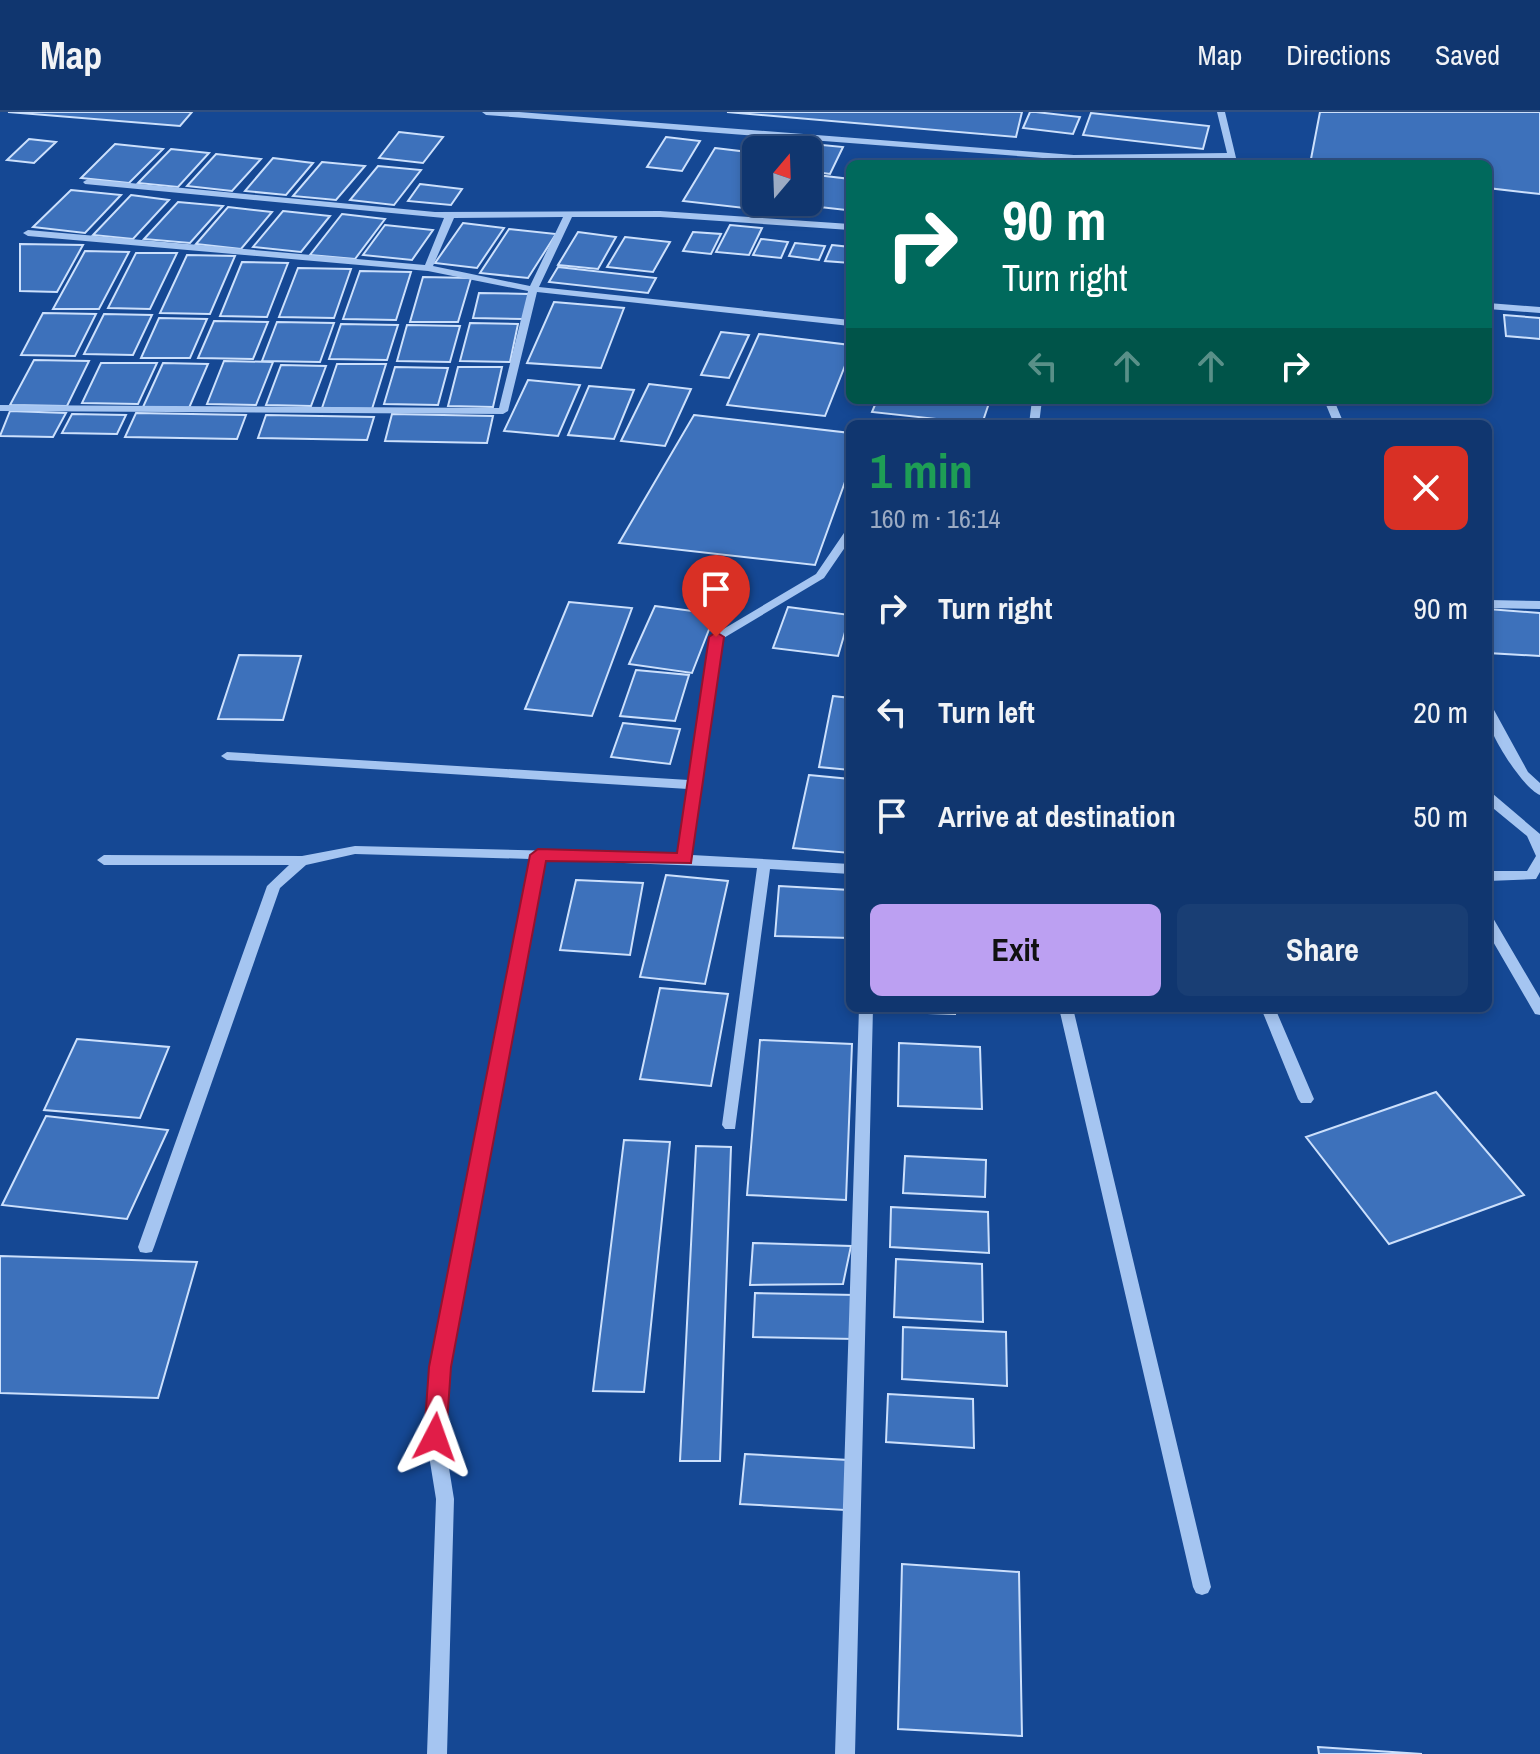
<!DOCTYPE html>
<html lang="en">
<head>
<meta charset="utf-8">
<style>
	:root { --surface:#10366f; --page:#193e74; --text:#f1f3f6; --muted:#9cabc3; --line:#305082; --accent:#bca0f2 }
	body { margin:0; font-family:"Archivo Narrow",sans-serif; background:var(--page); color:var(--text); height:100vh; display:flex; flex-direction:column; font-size:30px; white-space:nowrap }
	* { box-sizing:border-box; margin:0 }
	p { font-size:26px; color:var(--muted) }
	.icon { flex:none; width:44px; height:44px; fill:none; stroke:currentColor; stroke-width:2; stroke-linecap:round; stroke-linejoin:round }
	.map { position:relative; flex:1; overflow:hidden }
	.side { position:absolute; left:846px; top:308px; width:646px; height:592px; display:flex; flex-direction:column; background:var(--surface); border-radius:12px; box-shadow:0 4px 12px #0003,0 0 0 2px var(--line) }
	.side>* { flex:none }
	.hud { position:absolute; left:846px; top:48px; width:646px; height:244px; border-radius:12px; box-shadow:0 4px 12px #0003,0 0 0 2px var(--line); background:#00695c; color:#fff; overflow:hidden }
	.needle { width:52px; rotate:19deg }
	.buttons { position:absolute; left:742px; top:24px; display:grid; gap:16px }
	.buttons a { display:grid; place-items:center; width:80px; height:80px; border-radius:12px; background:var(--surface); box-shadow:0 4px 12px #0003,0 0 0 2px var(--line); font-size:40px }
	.pin { position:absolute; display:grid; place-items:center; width:68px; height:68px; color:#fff; margin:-82px -34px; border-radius:50% 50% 50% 0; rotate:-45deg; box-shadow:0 0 8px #0007 }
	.pin .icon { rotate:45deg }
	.me { position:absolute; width:88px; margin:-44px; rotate:4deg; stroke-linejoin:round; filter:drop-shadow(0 0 6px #0008) }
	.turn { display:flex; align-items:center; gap:28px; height:168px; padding:0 24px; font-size:36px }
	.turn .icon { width:104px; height:104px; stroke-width:2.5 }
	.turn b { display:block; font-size:56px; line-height:68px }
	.lanes { display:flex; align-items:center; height:76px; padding:0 24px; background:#0003; justify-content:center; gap:40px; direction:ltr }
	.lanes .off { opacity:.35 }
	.round { display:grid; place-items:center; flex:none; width:84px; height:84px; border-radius:12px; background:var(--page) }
	.summary { display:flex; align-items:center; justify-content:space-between; height:136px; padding:0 24px }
	h1 { font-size:48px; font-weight:800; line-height:60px; color:#1e9e55 }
	.button { display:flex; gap:16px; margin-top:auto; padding:16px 24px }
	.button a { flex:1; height:92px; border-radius:12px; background:var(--accent); color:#111; font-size:32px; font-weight:800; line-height:92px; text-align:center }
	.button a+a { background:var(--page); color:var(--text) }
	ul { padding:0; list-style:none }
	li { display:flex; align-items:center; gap:24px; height:104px; padding:0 24px }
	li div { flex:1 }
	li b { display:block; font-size:30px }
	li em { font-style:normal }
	header { display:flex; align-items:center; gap:48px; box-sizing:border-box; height:112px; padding:0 40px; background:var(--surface); border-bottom:2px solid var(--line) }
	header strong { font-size:38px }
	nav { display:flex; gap:44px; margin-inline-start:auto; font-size:28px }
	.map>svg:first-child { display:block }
</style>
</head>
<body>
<header>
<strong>Map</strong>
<nav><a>Map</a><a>Directions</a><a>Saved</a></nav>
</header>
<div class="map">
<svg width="1540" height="1642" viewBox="0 0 1540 1642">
	<rect width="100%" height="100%" fill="#154894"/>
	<path fill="#3d71bb" stroke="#cce0fc" stroke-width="2" d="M8,0H192L180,14Z
		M727,0H1022L1016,25Z
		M1030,0H1036L1080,5L1073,22L1023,16Z
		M1320,0H1540V82L1488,76V52H1310Z
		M1091,1L1209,14L1203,37L1083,23Z
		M399,20L443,25L423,51L379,46Z
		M666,25L700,29L682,59L647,55Z
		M29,27L56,30L34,51L7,48Z
		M802,31L843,35L830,62L808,59V38H798Z
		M115,32L163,37L129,71L81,66Z
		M715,36L756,41V90L753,97L683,89Z
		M171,37L209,41L178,75L138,71Z
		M216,42L261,47L232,79L187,74Z
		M273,46L313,51L286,83L245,79Z
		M322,50L365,54L336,88L293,84Z
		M378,54L421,58L394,93L350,88Z
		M808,62L850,67V90L846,98L775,90H808Z
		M420,72L462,77L451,93L408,89Z
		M71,78L121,83L85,121L33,115Z
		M131,83L169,88L133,127L93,123Z
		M178,90L223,94L190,131L144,127Z
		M228,95L272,100L241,137L196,132Z
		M283,99L330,104L301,140L253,135Z
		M342,102L385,107L355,147L310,143Z
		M463,111L504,116L477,156L435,151Z
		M385,113L433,118L412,148L363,143Z
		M730,113L762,116L749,143L716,140Z
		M509,117L556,122L528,166L480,161Z
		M578,120L616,125L598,157L558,153Z
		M693,120L721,122L711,142L683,139Z
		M625,125L670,130L653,160L607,155Z
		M761,127L788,130L781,146L753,143Z
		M795,131L825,134L819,148L789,144Z
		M20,132L83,133L57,180L20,179Z
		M832,133L850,135V151L825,149Z
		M85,139L129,140L99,197H53Z
		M136,141H177L150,197L108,196Z
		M187,143L235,144L210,202L160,201Z
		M242,150L288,151L267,205L220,204Z
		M558,155L656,166L648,181L549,170Z
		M298,156L351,157L334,206L279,205Z
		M360,159L411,160L396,208L343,207Z
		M423,165L471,166L458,210H410Z
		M479,181L529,182L523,207L473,206Z
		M554,190L624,196L601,256L527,251Z
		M43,201L96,202L75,244L21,243Z
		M104,202L152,203L133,243L84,242Z
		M1504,203L1540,206V227L1506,224Z
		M159,206L207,207L190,246H141Z
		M214,209L268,210L253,247L198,246Z
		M277,210L334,211L320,250L262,249Z
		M470,211L518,212L510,250L460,249Z
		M341,212L398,213L387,248L329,247Z
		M407,213L460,214L450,250L397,249Z
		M721,220L749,223L729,266L701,263Z
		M759,222L850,233V241L825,304L727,293Z
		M34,248L89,249L67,294L10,293Z
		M224,249L273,250L256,293L207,292Z
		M101,251H157L138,292L82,291Z
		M163,251L208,252L189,296L143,295Z
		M337,252H386L372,297L322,296Z
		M281,253L326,254L311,294L266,293Z
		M395,255L448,256L438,293L384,292Z
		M458,255H502L493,295L448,294Z
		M528,268L580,273L558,324L504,319Z
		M649,272L691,277L665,334L621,329Z
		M589,274L634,278L614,327L568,323Z
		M877,288H990L982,312L872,300Z
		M10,299L66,301L53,325L0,324Z
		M136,301L246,303L237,327L125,325Z
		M72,302L126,303L117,322L62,321Z
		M392,302L493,304L487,331L385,329Z
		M266,303L374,305L367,328L258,326Z
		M694,303L850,321V356L815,453L619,431Z
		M569,490L632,496L592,604L525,597Z
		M655,494L715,502L692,561L629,552Z
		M788,495L850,503L838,544L773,536Z
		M1488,497L1540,501V544L1488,541Z
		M239,543L301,544L283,608L218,607Z
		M636,558L689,563L675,609L620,604Z
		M833,584L850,586V658L819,655Z
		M623,611L680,617L670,652L611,645Z
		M809,663L850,667V741L793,736Z
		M666,763L728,769L705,872L640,865Z
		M576,768L643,771L630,843L560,838Z
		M779,774L850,778V826L775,824Z
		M660,876L728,882L711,974L640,967Z
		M871,896H955V902L871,899Z
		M77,927L169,935L140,1006L44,998Z
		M760,928L852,932L846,1088L747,1083Z
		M899,931L980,935L982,997L898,994Z
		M1436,980L1524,1083L1389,1132L1306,1025Z
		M46,1004L168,1018L127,1107L2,1093Z
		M624,1028L670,1030L644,1280L593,1279Z
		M696,1034L731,1035L720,1349H680Z
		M905,1044L986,1048L985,1085L903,1081Z
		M891,1095L988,1100L989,1141L890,1135Z
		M753,1131L851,1134L843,1172L750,1173Z
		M0,1144L197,1150L158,1286L0,1281Z
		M896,1147L982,1152L983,1210L894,1205Z
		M755,1181L856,1183L855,1227L753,1225Z
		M903,1215L1006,1220L1007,1274L902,1267Z
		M888,1282L973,1287L974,1336L886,1330Z
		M745,1342L848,1348L845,1398L740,1392Z
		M902,1452L1019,1460L1022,1624L898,1617Z
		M1318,1635L1422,1642H1319Z"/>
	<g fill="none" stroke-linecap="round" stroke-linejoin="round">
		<path fill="#a5c5f1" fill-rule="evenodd" d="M482,0H519L1074,43L1227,41L1217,0H1225L1237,50L1230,52L1228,47L1078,49L1077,52H1069V48L486,3Z
			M88,67L435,100L660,99L850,112V118L660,105H572L539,175L850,208V214L537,180L508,299L503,302L0,299V293L499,296L528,179L428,159L28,124L23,121L28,118L425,153L444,106L85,72L83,70ZM563,105L530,174L433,154L454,106Z
			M1488,191L1540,195V201L1488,197Z
			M1032,288H1042L1039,312H1029Z
			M1324,288H1334L1344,312H1334Z
			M850,417V428L824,466L722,527L692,743L850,752V762L770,757L735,1017H725L722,1013L757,756L544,748L448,1255L444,1325L454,1387L447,1642H427L436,1387L426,1325L432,1255L530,747L355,742L306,753L280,776L154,1135L152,1140L146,1141L140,1140L138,1135L267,774L289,753H104L97,748L104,743L302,744L355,734L679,742L688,677L227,648L221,644L227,640L689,668L710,525L816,462L846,418Z
			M1488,488L1540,489V497L1488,496Z
			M1488,594L1494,598L1528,660L1540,671V683C1523,676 1491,625 1488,608C1487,603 1488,599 1488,594Z
			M1488,681L1493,682L1540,722V760L1536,767L1488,769V759H1527L1536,744L1527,724L1488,692Z
			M1488,804L1493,806L1540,886V903L1535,902L1488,821Z
			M859,896H873L855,1642H835Z
			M1059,896H1073L1211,1475L1208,1481L1202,1483L1196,1481L1193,1475Z
			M1261,896H1275L1314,987L1311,991H1301L1298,987Z"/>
	</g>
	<path fill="#e11d48" stroke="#92132f" stroke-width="2" d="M716,520L724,525L691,751L546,749L451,1255L446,1325L443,1332L435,1334L427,1332L424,1325L429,1255L530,743L538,737L677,741L709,525Z"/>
</svg>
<div class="buttons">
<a><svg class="needle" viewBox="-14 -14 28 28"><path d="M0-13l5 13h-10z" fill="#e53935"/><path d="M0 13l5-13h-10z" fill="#9cabc3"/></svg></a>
</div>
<div class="pin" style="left:716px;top:525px;background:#d93025"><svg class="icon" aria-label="arrive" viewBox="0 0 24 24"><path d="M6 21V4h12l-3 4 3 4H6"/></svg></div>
<svg class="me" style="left:435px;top:1325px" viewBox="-20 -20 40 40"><path d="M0-17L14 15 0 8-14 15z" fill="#e11d48" stroke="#fff" stroke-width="4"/></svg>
<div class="hud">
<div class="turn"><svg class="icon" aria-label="right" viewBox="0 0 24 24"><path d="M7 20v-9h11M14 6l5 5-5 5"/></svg><div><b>90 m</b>Turn right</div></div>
<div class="lanes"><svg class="icon off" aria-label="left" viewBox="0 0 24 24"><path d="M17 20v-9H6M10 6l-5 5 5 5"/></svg><svg class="icon off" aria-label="ahead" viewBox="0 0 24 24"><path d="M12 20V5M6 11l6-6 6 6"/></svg><svg class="icon off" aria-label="ahead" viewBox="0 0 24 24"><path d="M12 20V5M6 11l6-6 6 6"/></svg><svg class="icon" aria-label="right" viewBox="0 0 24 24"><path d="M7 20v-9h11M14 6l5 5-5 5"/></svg></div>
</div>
<section class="side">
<div class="summary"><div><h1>1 min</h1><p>160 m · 16:14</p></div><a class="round" style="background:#d93025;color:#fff"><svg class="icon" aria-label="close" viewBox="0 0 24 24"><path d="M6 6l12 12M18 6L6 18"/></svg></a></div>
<ul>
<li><svg class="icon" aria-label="right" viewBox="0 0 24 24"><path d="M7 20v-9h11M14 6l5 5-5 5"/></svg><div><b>Turn right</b></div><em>90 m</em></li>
<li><svg class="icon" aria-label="left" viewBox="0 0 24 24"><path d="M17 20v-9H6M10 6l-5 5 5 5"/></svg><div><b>Turn left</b></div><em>20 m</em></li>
<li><svg class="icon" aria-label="arrive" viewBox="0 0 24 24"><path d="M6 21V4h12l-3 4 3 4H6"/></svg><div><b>Arrive at destination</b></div><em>50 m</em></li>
</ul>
<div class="button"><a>Exit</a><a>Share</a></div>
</section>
</div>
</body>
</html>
